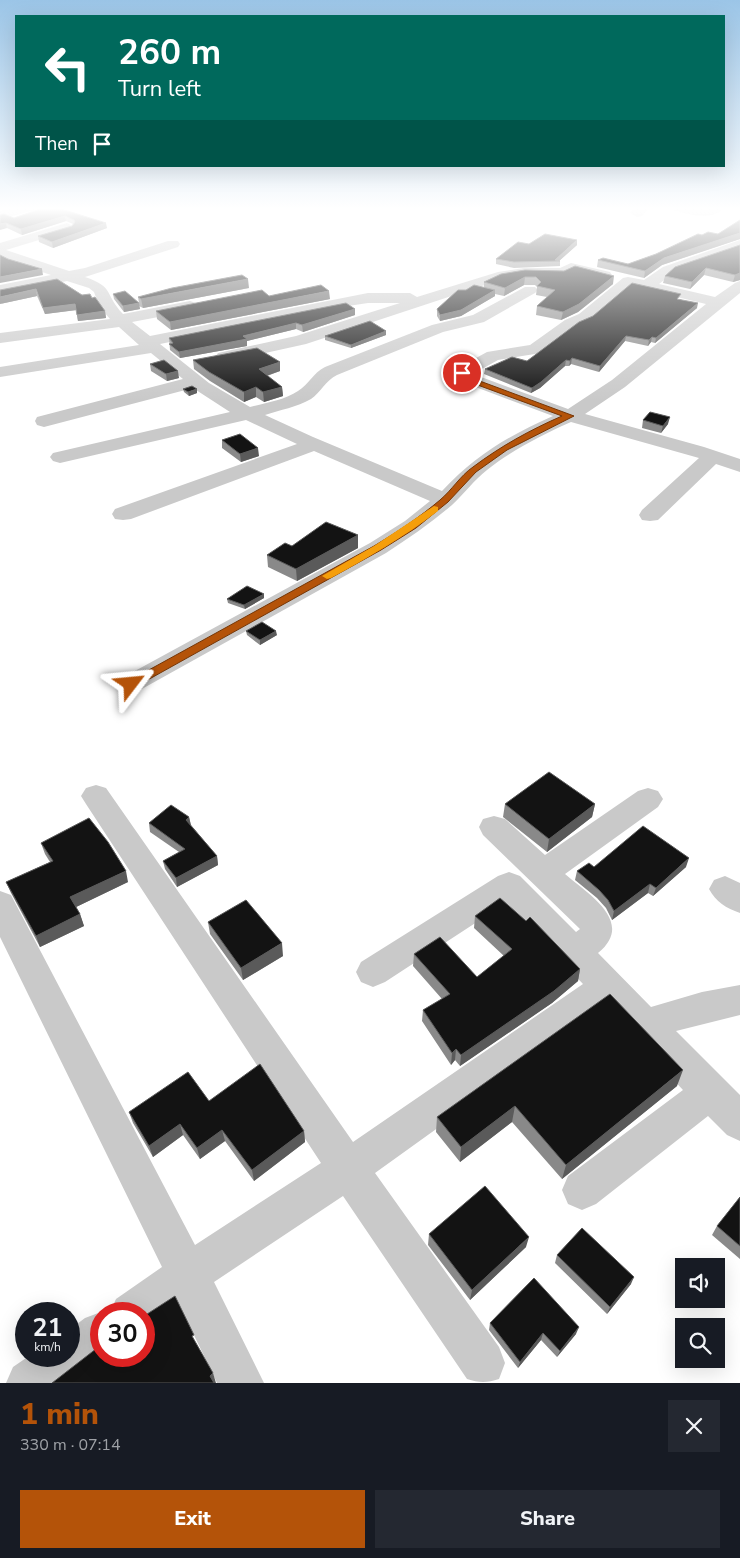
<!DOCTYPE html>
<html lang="en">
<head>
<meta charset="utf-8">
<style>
	:root { --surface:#171b24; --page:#242831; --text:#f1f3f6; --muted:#9ea1a6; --accent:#b45309 }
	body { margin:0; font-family:"Nunito Sans",sans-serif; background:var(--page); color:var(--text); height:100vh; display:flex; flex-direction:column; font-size:19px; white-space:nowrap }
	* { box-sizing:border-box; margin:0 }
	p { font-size:16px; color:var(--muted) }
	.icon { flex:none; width:28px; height:28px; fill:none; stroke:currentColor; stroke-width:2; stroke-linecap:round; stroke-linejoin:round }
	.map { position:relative; height:1383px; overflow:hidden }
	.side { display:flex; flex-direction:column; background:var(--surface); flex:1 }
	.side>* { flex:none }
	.banner { position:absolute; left:15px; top:15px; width:710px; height:152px; border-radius:0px; box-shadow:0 5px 20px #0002; background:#00695c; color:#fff; overflow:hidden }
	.buttons { position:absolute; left:675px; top:1258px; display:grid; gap:10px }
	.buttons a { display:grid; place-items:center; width:50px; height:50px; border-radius:0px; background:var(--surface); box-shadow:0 5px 20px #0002; font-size:25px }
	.speed { position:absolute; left:15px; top:1302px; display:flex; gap:10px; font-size:25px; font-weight:700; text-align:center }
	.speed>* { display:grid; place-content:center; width:65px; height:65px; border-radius:50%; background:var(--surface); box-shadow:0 5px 20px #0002; line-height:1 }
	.speed small { font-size:12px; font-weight:400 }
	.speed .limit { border:8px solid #d22; background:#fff; color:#111 }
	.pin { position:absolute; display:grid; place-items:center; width:42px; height:42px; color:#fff; margin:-21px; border:2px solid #fff; border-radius:50%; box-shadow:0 1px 5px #0007 }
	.me { position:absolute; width:55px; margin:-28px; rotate:61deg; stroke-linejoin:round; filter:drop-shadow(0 0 4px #0008) }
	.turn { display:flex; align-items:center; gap:18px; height:105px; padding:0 20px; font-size:22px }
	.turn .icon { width:65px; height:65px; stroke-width:2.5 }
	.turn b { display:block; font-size:35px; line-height:42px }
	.then { display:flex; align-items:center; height:48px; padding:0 20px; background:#0003; gap:10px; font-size:19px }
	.round { display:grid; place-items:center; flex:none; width:52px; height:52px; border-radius:0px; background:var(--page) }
	.overview { display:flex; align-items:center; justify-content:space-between; height:85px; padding:0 20px }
	h1 { font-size:30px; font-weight:800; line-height:38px; color:var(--accent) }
	.button { display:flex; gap:10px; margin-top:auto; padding:10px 20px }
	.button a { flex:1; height:58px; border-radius:0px; background:var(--accent); color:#fff; font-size:20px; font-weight:800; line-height:58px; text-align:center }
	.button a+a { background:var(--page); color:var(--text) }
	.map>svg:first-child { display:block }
</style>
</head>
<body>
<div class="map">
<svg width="740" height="1383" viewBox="0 0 740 1383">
	<rect width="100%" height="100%" fill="#fff"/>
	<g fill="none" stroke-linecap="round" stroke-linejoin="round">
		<path fill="#c9c9c9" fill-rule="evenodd" d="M13,207H36L35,210L0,219V211Z
			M636,207H650L642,216L637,217L630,213Z
			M671,207H725C712,222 689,214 672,210Z
			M67,223L74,227L72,230L6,250L69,271L85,268L168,241H178L180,244L178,247L85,277C115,287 104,294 123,314L190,301L196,303L198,306L196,309L190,311L132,322L150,336L368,293H410L417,297L498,272L524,268H560L571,263L610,272L612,275L610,278L605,279L574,272L563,277L524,276L500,280L306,344L224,362L218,361L215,357L218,353L296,336L400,303H368L348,306L160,344L209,383L250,407C265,403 285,400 298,391C309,384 313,373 325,367L432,325L473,315L525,287H535L538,290L535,293L484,322L443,332L337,375C326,380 321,392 311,399C297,407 280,410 265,415L313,437L442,491C476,455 508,436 553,416L457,380L453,373L456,369L487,352L530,345L565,320L579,314L623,278L628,277L644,280L663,267L740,240V249L673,273L659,284L715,297L735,283L740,281V293L625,387L585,414L704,447L740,459V472L716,464L658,520L650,521L642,520L639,515L642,510L699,458L571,422C542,435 512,450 487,470C474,480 464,494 452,505C431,523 409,538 386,553L140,690L131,693L122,690L118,684L122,678L370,543L405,521L430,501L314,451L131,519L123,520L115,519L112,514L115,509L297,444L246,420L60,463L53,461L50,457L53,453L230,412L193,388L44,427L37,425L35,421L37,417L183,379L151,353L0,377V367L139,345L119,327L0,343V333L110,319L99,306L94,292L89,288L67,281L0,295V285L51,275L0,258V243ZM631,286L706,304L612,380L568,409L473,374L498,360L541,353L577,326L591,320Z
			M96,785L106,788L353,1142L583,984L506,903L385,982L373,987L361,982L356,972L361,962L498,876L509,872L520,876L576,932L580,929L483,835L479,827L483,819L494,816L505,819L545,855L638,791L648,788L658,791L663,799L658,807L565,874C588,894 636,922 598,953L651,1007L702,992L740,985V1015L676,1031L740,1095V1141L727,1135L708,1116L596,1204L582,1210L568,1204L562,1190L568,1176L683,1090L606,1007L375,1173L499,1347L505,1363L499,1379C487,1383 479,1383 467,1379L343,1196L214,1282L264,1383H217L180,1306L144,1330V1314H109L116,1299L162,1267L0,937V891L11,895L195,1245L321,1163L86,804L81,796L86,788Z
			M725,876L740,883V913C726,908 716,902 709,889L714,880Z
			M101,1312L105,1314H101V1356H107L68,1383H6L13,1367L29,1356H69V1330L85,1318Z"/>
	</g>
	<path fill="#898989" d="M46,207L107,228L53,248L39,242L38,236L72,226L73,224L66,221L22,235L7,228L0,215L14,218Z
		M740,220V239L662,265L644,278L597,267L598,260L628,264L656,254L702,235L718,234Z
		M529,244L577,245L559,261H560V266L514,268L496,264V259Z
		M740,245V280L733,282L704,275L690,289L663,283L665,276Z
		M501,274L613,284L578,312L561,320L536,315L537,306L547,297L536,295L537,287L535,285H524L504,296L495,294V296L461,316L440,321L437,316V309L466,290L484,287V282Z
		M57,279L82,295L92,298L105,311L106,318L78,321L76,310L45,314L37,296L0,304Z
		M249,288L143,308L139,306L140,309L124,312L114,299L113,294L139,303L138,297Z
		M269,296L330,299L171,330L157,319L156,311Z
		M680,299L697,308L655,343L651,342L648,346L625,341L599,372L571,364L569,366H565L540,388L531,393L484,374L485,369L527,361Z
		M355,309V315L303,332L296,329L247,341V346L180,358L170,350L169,338Z
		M386,331V335L351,348L325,340V336Z
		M193,360L280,362V371L267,376L282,387L283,396L264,402L256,397L244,402L210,381L194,369Z
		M150,364L179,378L167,381L151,371Z
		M183,389L197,393L189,396L184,392Z
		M643,420L668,424L661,433L642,428Z
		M222,440L259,456L241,462L222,448Z
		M358,535V548L297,581L268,567L267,555L292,546Z
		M264,598L245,609L228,603L227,599Z
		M246,631L277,635L260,645L247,635Z
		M505,804H595L592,817L547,852L503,817Z
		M189,817L191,825L217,856L218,865L177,887L165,869L163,861L179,852L150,832L149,823Z
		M41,843L128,882L76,907L80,914L84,926L40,947L11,893L6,882L50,862L45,854Z
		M594,867H686L653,896L648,893L612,920L606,908L597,898L575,880L577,871Z
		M475,916L580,969L578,981L552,1003L460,1066L455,1060L451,1065L422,1021L423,1010L442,999L413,966L414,954L477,977L504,956L474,928Z
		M208,922L283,956L243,980L210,934Z
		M677,1086L562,1179L512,1122L460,1162L436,1132L437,1117Z
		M209,1101L304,1131L305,1142L254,1181L225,1141L200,1159L183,1135L153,1157L133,1123L129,1112Z
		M740,1197V1259L712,1235L717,1226Z
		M429,1234L526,1247L470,1300L428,1245Z
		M557,1255L631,1284L607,1314L555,1263Z
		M490,1323L576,1334L557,1357L541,1340L518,1368L489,1330Z"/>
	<path fill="#5a5a5a" d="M65,216L66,221L22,235L21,229Z
		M6,223L7,228L0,230V224Z
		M106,223L107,228L53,248L52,242Z
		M740,233V239L662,265L644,278L645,271L664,258Z
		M577,240V245L559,261L555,260Z
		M706,268L704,275L690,289L692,282Z
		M42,269L43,275L0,283V277Z
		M740,273V280L733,282L735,275Z
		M614,276L613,284L578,312L561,320L563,312Z
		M525,277L524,285L504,296L505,288Z
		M248,279L249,288L143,308L141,299Z
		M36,289L37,296L0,304V297Z
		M495,290V296L461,316L440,321V315Z
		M329,291L330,299L171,330L170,322Z
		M139,303L140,309L124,312L123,306Z
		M698,303L697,308L655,343L656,338Z
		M75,304L77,310L45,314L43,308Z
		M355,309V315L303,332L302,325Z
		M105,311L106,318L78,321L77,315Z
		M296,323V329L247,341V346L180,358L179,352Z
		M386,331V335L351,348V345Z
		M626,336L625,341L599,372L600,366Z
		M652,337L651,342L648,346L649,340Z
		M572,358L571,364L569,366L570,361Z
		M566,360L565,366L540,388L531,393L532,388Z
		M280,362V371L260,378L259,369Z
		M178,371L179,378L167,381L166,374Z
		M256,387V397L244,402V392Z
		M282,387L283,396L264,402L263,392Z
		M197,389V393L189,396L188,392Z
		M670,417L668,424L661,433L663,426Z
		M258,448L259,456L241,462L240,454Z
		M358,535V548L297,581L296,569Z
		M264,594V598L245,609L244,605Z
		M276,631L277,635L260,645V640Z
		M595,804L592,817L547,852L549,839Z
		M189,817L191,826L186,820Z
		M217,856L218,865L177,887L176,878Z
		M689,858L686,867L653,896L656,888Z
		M126,871L128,882L74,908L70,897Z
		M650,884L648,893L612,920L614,911Z
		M80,914L84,926L40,947L36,936Z
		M282,943L283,956L243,980L241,968Z
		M580,969L578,981L552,1003L460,1066L461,1055Z
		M456,1049L455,1060L451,1065L452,1053Z
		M683,1070L677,1086L562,1179L566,1165Z
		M515,1106L512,1122L460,1162L461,1147Z
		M180,1124L183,1135L153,1157L149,1146Z
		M222,1130L225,1141L200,1159L197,1148Z
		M304,1131L305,1142L254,1181L252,1170Z
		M529,1237L526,1247L470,1300L472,1290Z
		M634,1277L631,1284L607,1314L610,1307Z
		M579,1327L576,1334L557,1357L560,1351Z
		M543,1333L541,1340L518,1368L520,1362Z
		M213,1373L216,1383H212L210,1376Z"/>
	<path fill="#131313" stroke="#5a5a5a" d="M46,207H55L106,223L52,242L38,236L72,226L75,222L74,220L65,216L21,229L6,223L0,224V215L4,214L14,218Z
		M740,220V233L664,258L645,271L598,260L603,258L628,264L656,254L698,234L702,235L708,232L718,234Z
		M545,234L577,240L555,260L560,261L514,262L496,259L518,242L529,244Z
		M740,245V273L735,275L706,268L692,282L665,276L675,267Z
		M0,255L8,259L42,269L0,277Z
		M575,266L614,276L579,304L563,312L537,306L555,290L537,286L541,282L536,277H525L505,288L484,282L501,274L525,270L564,271Z
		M242,275L248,279L141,299L138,297L172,288Z
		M57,279L82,295L90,294L92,298L95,297L105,311L77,315L75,304L43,308L36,289L0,297V290Z
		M632,283L681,294L677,299L698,303L656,338L652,337L649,340L626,336L600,366L572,358L570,361L566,360L541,382L532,388L485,369L512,357L527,361L579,322L593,316Z
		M321,285L329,291L170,322L156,311L262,290L269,296Z
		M474,285L495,290L461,310L440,315L437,309L458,290H466Z
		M125,291L139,303L123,306L113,294Z
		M346,303L355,309L302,325L296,323L243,336L247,339L179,352L169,344L173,343L169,338Z
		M370,321L386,331L351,345L325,336Z
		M257,348L280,362L259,369L282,387L263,392L256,387L244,392L209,372L193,360Z
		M164,360L178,371L166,374L150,364Z
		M192,386L197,389L188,392L183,389Z
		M650,412L670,417L663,426L643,420Z
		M240,434L258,448L240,454L222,440Z
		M326,522L358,535L296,569L267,555L285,543L292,546Z
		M247,586L264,594L244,605L227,599Z
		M262,622L276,631L260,640L246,631Z
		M549,772L595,804L549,839L505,804Z
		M171,805L189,817L186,820L217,856L176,878L163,861L185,849L149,823Z
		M89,818L108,842L126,871L70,897L80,914L36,936L6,882L53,861L41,843Z
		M643,826L689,858L656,888L650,884L614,911L608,900L599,890L577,871L589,863L594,867Z
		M500,898L526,921L530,917L580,969L554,991L461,1055L456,1049L452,1053L423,1010L450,994L414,954L440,937L477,977L512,949L475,916Z
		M246,900L282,943L241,968L208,922Z
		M610,994L683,1070L566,1165L515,1106L461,1147L437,1117Z
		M260,1064L304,1131L252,1170L222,1130L197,1148L180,1124L149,1146L129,1112L188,1072L209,1101Z
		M485,1186L529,1237L472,1290L429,1234Z
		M740,1197V1246L717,1226Z
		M582,1228L634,1277L610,1307L557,1255Z
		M534,1278L579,1327L560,1351L543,1333L520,1362L490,1323Z
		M175,1296L194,1335L192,1336L213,1373L210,1376L214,1383H52L101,1345V1356H144V1316Z"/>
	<linearGradient id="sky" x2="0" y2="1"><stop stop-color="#9bc5e7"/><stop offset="0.52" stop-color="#fff"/><stop offset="1" stop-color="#fff" stop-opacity="0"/></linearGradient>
	<rect width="740" height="401" fill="url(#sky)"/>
	<path fill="#b45309" stroke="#753606" d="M460,371H465L469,377L574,416L507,450L476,472L448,502L416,528L381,550L135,687H127L126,684L127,682L374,546C397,532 420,517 440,500C452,490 460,476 473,467C501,446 530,430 562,416L464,380L459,376Z"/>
	<path fill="#f59e0b" d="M434,506L438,507V511C404,537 368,558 331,578L327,579L322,576L374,546Z"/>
</svg>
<div class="buttons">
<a><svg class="icon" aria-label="sound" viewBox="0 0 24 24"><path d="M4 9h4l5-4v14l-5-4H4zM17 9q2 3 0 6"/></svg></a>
<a><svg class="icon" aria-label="search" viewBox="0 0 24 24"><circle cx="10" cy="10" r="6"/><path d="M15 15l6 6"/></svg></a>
</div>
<div class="speed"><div>21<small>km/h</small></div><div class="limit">30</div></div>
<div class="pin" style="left:462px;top:373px;background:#d93025"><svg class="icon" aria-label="arrive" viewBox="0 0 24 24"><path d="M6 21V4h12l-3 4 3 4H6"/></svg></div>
<svg class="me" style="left:131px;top:684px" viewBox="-20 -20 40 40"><path d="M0-17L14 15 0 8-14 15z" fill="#b45309" stroke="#fff" stroke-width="4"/></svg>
<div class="banner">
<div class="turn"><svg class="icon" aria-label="left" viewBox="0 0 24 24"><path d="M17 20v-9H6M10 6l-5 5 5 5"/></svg><div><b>260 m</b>Turn left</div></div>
<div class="then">Then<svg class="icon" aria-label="arrive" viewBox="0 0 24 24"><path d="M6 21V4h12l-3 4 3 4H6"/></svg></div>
</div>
</div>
<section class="side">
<div class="overview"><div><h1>1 min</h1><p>330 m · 07:14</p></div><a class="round"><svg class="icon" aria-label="close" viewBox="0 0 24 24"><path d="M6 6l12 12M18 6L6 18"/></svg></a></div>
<div class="button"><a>Exit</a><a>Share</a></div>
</section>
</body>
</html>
